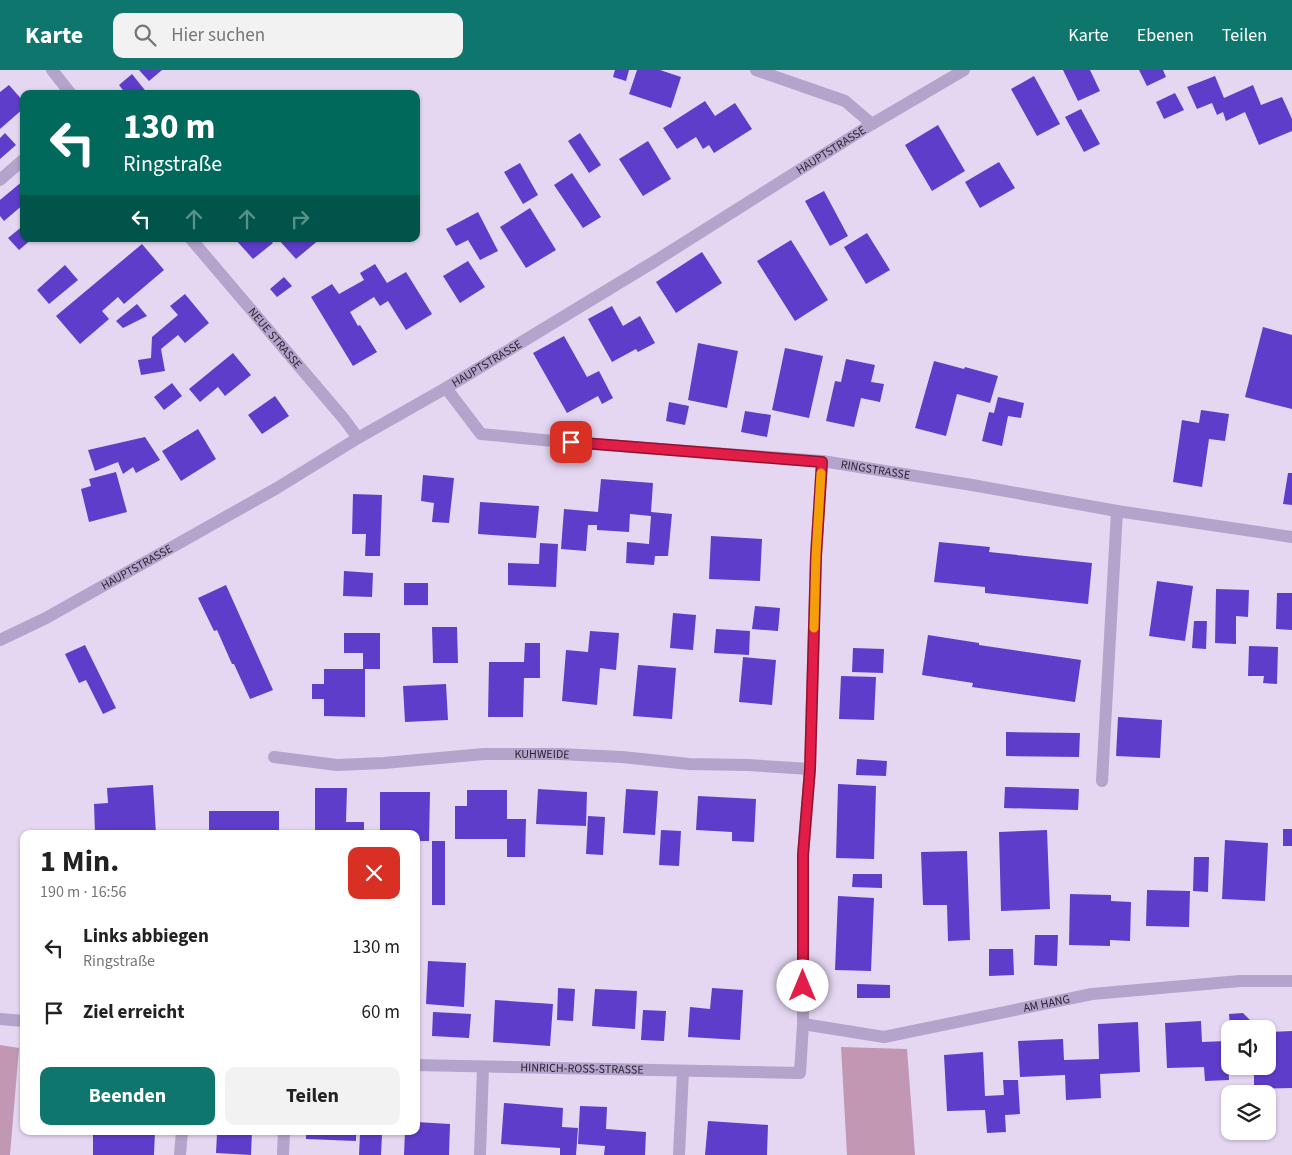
<!DOCTYPE html>
<html lang="de">
<head>
<meta charset="utf-8">
<style>
	:root { --surface:#fff; --page:#f2f2f2; --text:#222; --muted:#767676; --accent:#0f766e }
	body { margin:0; font-family:"Source Sans 3",sans-serif; background:var(--page); color:var(--text); height:100vh; display:flex; flex-direction:column; font-size:19px; white-space:nowrap }
	* { box-sizing:border-box; margin:0 }
	p { font-size:16px; color:var(--muted) }
	.icon { flex:none; width:28px; height:28px; fill:none; stroke:currentColor; stroke-width:2; stroke-linecap:round; stroke-linejoin:round }
	.map { position:relative; flex:1; overflow:hidden }
	.panel { position:absolute; left:20px; top:760px; width:400px; height:305px; display:flex; flex-direction:column; background:var(--surface); border-radius:10px; box-shadow:0 1px 4px #0004 }
	.panel>* { flex:none }
	.hud { position:absolute; left:20px; top:20px; width:400px; height:152px; border-radius:10px; box-shadow:0 1px 4px #0004; background:#00695c; color:#fff; overflow:hidden }
	.buttons { position:absolute; left:1221px; top:950px; display:grid; gap:10px }
	.buttons a { display:grid; place-items:center; width:55px; height:55px; border-radius:10px; background:var(--surface); box-shadow:0 1px 4px #0004; font-size:25px }
	.pin { position:absolute; display:grid; place-items:center; width:42px; height:42px; color:#fff; margin:-21px; border-radius:10px; box-shadow:0 2px 8px #0006 }
	.me { position:absolute; width:55px; margin:-28px; rotate:0deg; stroke-linejoin:round; filter:drop-shadow(0 0 4px #0008) }
	.turn { display:flex; align-items:center; gap:18px; height:105px; padding:0 20px; font-size:22px }
	.turn .icon { width:65px; height:65px; stroke-width:2.5 }
	.turn b { display:block; font-size:35px; line-height:42px }
	.lanes { display:flex; align-items:center; height:48px; padding:0 20px; background:#0003; justify-content:center; gap:25px; direction:ltr }
	.lanes .off { opacity:.35 }
	.round { display:grid; place-items:center; flex:none; width:52px; height:52px; border-radius:10px; background:var(--page) }
	.headline { display:flex; align-items:center; justify-content:space-between; height:85px; padding:0 20px }
	h1 { font-size:30px; font-weight:700; line-height:38px }
	.action { display:flex; gap:10px; margin-top:auto; padding:10px 20px }
	.action a { flex:1; height:58px; border-radius:10px; background:var(--accent); color:#fff; font-size:20px; font-weight:700; line-height:58px; text-align:center }
	.action a+a { background:var(--page); color:var(--text) }
	ul { padding:0; list-style:none }
	li { display:flex; align-items:center; gap:15px; height:65px; padding:0 20px }
	li div { flex:1 }
	li b { display:block; font-size:19px }
	li em { font-style:normal }
	header { display:flex; align-items:center; gap:30px; box-sizing:border-box; height:70px; padding:0 25px; background:var(--accent); color:#fff }
	header strong { font-size:24px }
	nav { display:flex; gap:28px; margin-inline-start:auto; font-size:18px }
	.search { width:350px; height:45px; background:var(--page); display:flex; align-items:center; gap:12px; box-sizing:border-box; padding:0 18px; border-radius:10px; color:var(--muted); font-size:19px }
	.map>svg:first-child { display:block }
</style>
</head>
<body>
<header>
<strong>Karte</strong>
<div class="search"><svg class="icon" aria-label="search" viewBox="0 0 24 24"><circle cx="10" cy="10" r="6"/><path d="M15 15l6 6"/></svg>Hier suchen</div>
<nav><a>Karte</a><a>Ebenen</a><a>Teilen</a></nav>
</header>
<div class="map">
<svg width="1292" height="1085" viewBox="0 0 1292 1085">
	<rect width="100%" height="100%" fill="#e5d7f2"/>
	<path fill="#c197b3" d="M0,975L19,978L10,1085H0Z
		M841,977L907,979L915,1085H847Z"/>
	<path fill="#5e3dca" d="M139,0H162L149,11Z
		M615,0H629L626,11L613,7Z
		M637,0H660L681,7L671,38L629,24Z
		M1063,0H1090L1100,21L1078,31Z
		M1139,0H1163L1166,7L1147,16Z
		M132,4L148,24H126L119,15Z
		M1034,6L1060,54L1037,66L1011,19Z
		M1215,6L1224,28L1253,15L1261,35L1282,27L1292,49V61L1259,75L1245,42L1226,51L1223,42L1217,45L1212,33L1197,39L1187,17Z
		M9,15L24,32V38L0,59V22Z
		M1175,23L1184,40L1164,49L1156,32Z
		M705,31L715,46L735,33L752,59L714,83L709,75L703,79L696,67L677,79L663,58Z
		M1081,39L1100,74L1084,82L1065,47Z
		M938,55L965,101L932,121L905,75Z
		M5,63L16,75L0,89V68Z
		M580,63L601,95L589,103L568,71Z
		M648,71L671,109L643,126L619,89Z
		M999,92L1015,118L980,138L965,112Z
		M520,93L538,125L523,134L504,102Z
		M572,103L601,147L583,158L554,115Z
		M24,110V134L4,151L0,146V130Z
		M824,121L848,166L830,176L805,131Z
		M530,138L556,180L526,198L500,157Z
		M478,142L498,181L480,190L468,170L456,176L446,159Z
		M24,155V169H32L19,180L8,168Z
		M867,163L890,200L866,214L844,177Z
		M235,169H269L273,173L253,189Z
		M278,169H320L296,189Z
		M791,170L828,230L795,251L757,191Z
		M142,174L164,200L124,234L118,227L102,241L109,249L80,274L56,246Z
		M702,182L722,213L676,243L656,212Z
		M468,191L485,217L460,233L443,206Z
		M375,194L387,213L406,202L432,244L406,260L388,231L380,236L374,227L350,242L358,256L360,255L377,282L353,296L311,227L332,214L339,224L364,210L360,203Z
		M65,195L78,210L49,234L37,220Z
		M284,207L292,216L277,227L270,219Z
		M185,224L209,253L185,273L178,265L161,279L165,301L141,305L138,290L151,288L152,267L178,245L170,236Z
		M137,234L147,246L123,258L116,251Z
		M612,236L623,256L640,246L655,273L638,282L636,279L612,292L588,249Z
		M1263,257L1292,265V339L1245,327Z
		M564,266L587,307L599,301L613,328L602,334L598,326L567,343L533,283Z
		M698,273L738,281L727,338L688,330Z
		M785,278L823,286L809,348L772,340Z
		M233,283L251,305L225,326L218,317L200,332L189,319Z
		M846,289L875,295L871,312L884,314L880,332L861,328L854,357L826,351L835,311L841,312Z
		M934,291L964,299L965,297L998,306L990,333L957,324L946,366L915,358Z
		M172,313L182,326L164,340L154,327Z
		M275,326L289,346L262,364L248,345Z
		M998,327L1024,333L1021,348L1008,346L1002,376L982,371L989,342L994,343Z
		M669,332L689,336L685,355L666,351Z
		M1201,340L1229,344L1225,371L1209,369L1202,417L1173,412L1182,350L1199,353Z
		M745,341L771,345L767,367L741,362Z
		M198,359L216,389L181,411L162,381Z
		M145,367L160,390L136,403L133,397L123,404L118,392L95,401L88,380Z
		M116,402L127,442L89,452L81,419L91,416L89,409Z
		M1288,403H1292V435L1283,434Z
		M423,405L454,408L449,453L432,452L434,433L421,431Z
		M601,409L653,413L651,442L672,444L668,486H655L654,495L626,493L627,472L649,474L651,446L630,444L629,462L597,460V455H588L586,481L561,479L564,439L598,442Z
		M353,424L382,425L380,486H365L366,464H352Z
		M480,432L539,436L536,468L478,464Z
		M711,466L762,469L760,511L709,509Z
		M939,472L990,477L989,482L1092,493L1088,534L985,523V517L934,512Z
		M540,473L558,474L556,517L508,515V493L539,494Z
		M344,501L373,503L372,527L343,526Z
		M1157,511L1193,516L1185,571L1149,566Z
		M404,513H428V535H404Z
		M226,515L273,620L250,629L234,594H232L217,560L214,561L198,528Z
		M1216,519L1249,520L1248,547L1236,546V574L1215,573Z
		M1277,523H1292V560L1276,559Z
		M755,536L780,538L778,561L752,559Z
		M673,543L696,545L693,580L670,578Z
		M1194,551H1207L1206,579L1192,578Z
		M432,557H457L458,593H433Z
		M716,559L750,561L749,585L714,583Z
		M590,561L619,563L616,600L600,598L597,635L562,631L566,580L588,582Z
		M344,563H380V599H365V647L324,646V629H312V614H324V599H363V583H344Z
		M928,565L979,573V575L1081,590L1075,632L972,617L973,613L922,605Z
		M525,573H540V608H524L523,647H488L489,592H524Z
		M85,575L116,638L103,644L86,610L79,613L65,584Z
		M1249,576L1278,577L1277,614L1263,613L1264,606H1248Z
		M853,578L884,579L883,603L852,602Z
		M743,587L776,590L772,635L739,632Z
		M638,595L676,598L672,649L633,646Z
		M841,606L876,607L874,650L839,649Z
		M446,614L448,650L405,652L403,616Z
		M1118,647L1162,650L1160,688L1116,686Z
		M1006,662L1080,663L1079,687L1006,686Z
		M857,689L887,691L886,706L856,705Z
		M838,714L876,716L874,789L836,788Z
		M153,715L156,764H112V762L95,763L94,734L108,733L107,718Z
		M1005,717L1079,719L1078,740L1004,738Z
		M315,718H347L346,752H364V764H346V761H315Z
		M538,719L587,722L586,756L536,754Z
		M626,719L658,721L655,765L623,763Z
		M467,720H507V749H526L525,787H507V769H455V736H467Z
		M380,722H430L429,771H416V764H380Z
		M698,726L756,729L754,772L732,771V762L696,760Z
		M209,741H279V764H209Z
		M588,746L605,747L603,785L586,784Z
		M1283,759H1292V776H1283Z
		M661,760L681,761L679,796L659,795Z
		M1047,760L1050,839L1001,841L999,762Z
		M1225,770L1268,773L1265,831L1222,829Z
		M432,771H445V835H432Z
		M967,781L970,870L948,871L947,835H923L921,782Z
		M1194,787H1209L1208,822L1193,821Z
		M853,804H882V818L852,817Z
		M1147,820L1190,821L1189,857L1146,856Z
		M1070,824L1111,825V831L1131,832L1130,871L1110,870V876L1069,875Z
		M838,826L874,828L871,901L835,900Z
		M1035,865H1058L1057,896L1034,895Z
		M989,879H1013L1014,905L989,906Z
		M428,891L466,893L464,937L426,934Z
		M857,914L890,915V928H857Z
		M558,918L575,919L573,951L557,950Z
		M712,918L743,920L740,970L688,967L690,937L710,939Z
		M595,919L637,921L635,959L592,956Z
		M495,930L553,934L550,976L493,972Z
		M643,940L666,941L664,971L641,970Z
		M433,942L471,944L469,968L432,966Z
		M1243,943L1259,959H1230L1229,944Z
		M1201,951L1202,972L1227,971L1229,1010L1205,1011L1204,997L1167,998L1165,953Z
		M1138,952L1140,1002L1100,1004L1101,1028L1066,1030L1065,1005L1020,1007L1018,971L1063,969L1064,990L1099,989L1098,954Z
		M1292,961V1018L1254,1019V996H1268V962Z
		M983,982L985,1026L1004,1025L1003,1010H1018L1020,1044L1005,1045L1006,1062L987,1063L985,1040L947,1041L944,985Z
		M504,1033L563,1038L562,1057L578,1058L576,1085H560V1078L501,1074Z
		M580,1036L607,1037L606,1059L646,1062L645,1085H604L605,1076L578,1074Z
		M708,1051L768,1055L767,1085H705Z
		M416,1052L450,1054L449,1085H404L405,1061H416Z
		M93,1061H155L154,1085H93Z
		M199,1061H252L251,1085L216,1083L217,1064H199Z
		M306,1061H356V1071L306,1069Z
		M360,1064H382L381,1085H359Z"/>
	<g fill="none" stroke-linecap="round" stroke-linejoin="round">
		<g stroke="#b4a3ca" stroke-width="12">
			<path d="M52,0L71,24"/>
			<path d="M756,0L845,31L872,54"/>
			<path d="M0,110L24,89"/>
			<path id="s1" d="M191,169L344,349L358,368"/>
			<path id="s2" d="M446,318L481,364L553,371L822,391L972,415L1117,441L1292,467"/>
			<path id="s3" d="M0,570L46,548L277,418L358,368L446,318L652,193L872,54L964,0"/>
			<path id="s4" d="M274,687L337,695L384,693L484,684H559L622,687L689,694L748,695L810,699"/>
			<path d="M1102,711L1117,441"/>
			<path d="M0,949L24,951"/>
			<path id="s5" d="M803,954L884,967L1092,924L1240,911H1292"/>
			<path id="s6" d="M416,995L800,1003L803,954V785L810,699L816,486L822,391"/>
			<path d="M180,1085L182,1061"/>
			<path d="M283,1085L284,1061"/>
			<path d="M480,1085L483,997"/>
			<path d="M679,1085L683,1001"/>
		</g>
	</g>
	<g fill="none" stroke-linecap="round" stroke-linejoin="round">
		<defs>
			<path id="route" d="M571,372L822,392L816,486L810,699L803,785V916"/>
		</defs>
		<use href="#route" stroke="#92132f" stroke-width="12"/>
		<use href="#route" stroke="#e11d48" stroke-width="9"/>
		<path stroke="#f59e0b" stroke-width="9" d="M814,558L816,486L821,403"/>
	</g>
	<g text-anchor="middle" dominant-baseline="central" stroke-width="5" stroke-linejoin="round" paint-order="stroke">
		<g font-size="12" fill="#2a2534" stroke="#efe3f9">
			<text stroke="none"><textPath href="#s3" startOffset="965">HAUPTSTRASSE</textPath></text>
			<text stroke="none"><textPath href="#s1" startOffset="130">NEUE STRASSE</textPath></text>
			<text stroke="none"><textPath href="#s3" startOffset="560">HAUPTSTRASSE</textPath></text>
			<text stroke="none"><textPath href="#s2" startOffset="454">RINGSTRASSE</textPath></text>
			<text stroke="none"><textPath href="#s3" startOffset="155">HAUPTSTRASSE</textPath></text>
			<text stroke="none"><textPath href="#s4" startOffset="269">KUHWEIDE</textPath></text>
			<text stroke="none"><textPath href="#s5" startOffset="248">AM HANG</textPath></text>
			<text stroke="none"><textPath href="#s6" startOffset="166">HINRICH-ROSS-STRASSE</textPath></text>
		</g>
	</g>
</svg>
<div class="buttons">
<a><svg class="icon" aria-label="sound" viewBox="0 0 24 24"><path d="M4 9h4l5-4v14l-5-4H4zM17 9q2 3 0 6"/></svg></a>
<a><svg class="icon" aria-label="layers" viewBox="0 0 24 24"><path d="M12 4l9 5-9 5-9-5zM3 14l9 5 9-5"/></svg></a>
</div>
<div class="pin" style="left:571px;top:372px;background:#d93025"><svg class="icon" aria-label="arrive" viewBox="0 0 24 24"><path d="M6 21V4h12l-3 4 3 4H6"/></svg></div>
<svg class="me" style="left:803px;top:916px" viewBox="-20 -20 40 40"><circle r="19" fill="#fff"/><path d="M0-13L10 11 0 6-10 11z" fill="#e11d48"/></svg>
<div class="hud">
<div class="turn"><svg class="icon" aria-label="left" viewBox="0 0 24 24"><path d="M17 20v-9H6M10 6l-5 5 5 5"/></svg><div><b>130 m</b>Ringstraße</div></div>
<div class="lanes"><svg class="icon" aria-label="left" viewBox="0 0 24 24"><path d="M17 20v-9H6M10 6l-5 5 5 5"/></svg><svg class="icon off" aria-label="ahead" viewBox="0 0 24 24"><path d="M12 20V5M6 11l6-6 6 6"/></svg><svg class="icon off" aria-label="ahead" viewBox="0 0 24 24"><path d="M12 20V5M6 11l6-6 6 6"/></svg><svg class="icon off" aria-label="right" viewBox="0 0 24 24"><path d="M7 20v-9h11M14 6l5 5-5 5"/></svg></div>
</div>
<section class="panel">
<div class="headline"><div><h1>1 Min.</h1><p>190 m · 16:56</p></div><a class="round" style="background:#d93025;color:#fff"><svg class="icon" aria-label="close" viewBox="0 0 24 24"><path d="M6 6l12 12M18 6L6 18"/></svg></a></div>
<ul>
<li><svg class="icon" aria-label="left" viewBox="0 0 24 24"><path d="M17 20v-9H6M10 6l-5 5 5 5"/></svg><div><b>Links abbiegen</b><p>Ringstraße</p></div><em>130 m</em></li>
<li><svg class="icon" aria-label="arrive" viewBox="0 0 24 24"><path d="M6 21V4h12l-3 4 3 4H6"/></svg><div><b>Ziel erreicht</b></div><em>60 m</em></li>
</ul>
<div class="action"><a>Beenden</a><a>Teilen</a></div>
</section>
</div>
</body>
</html>
